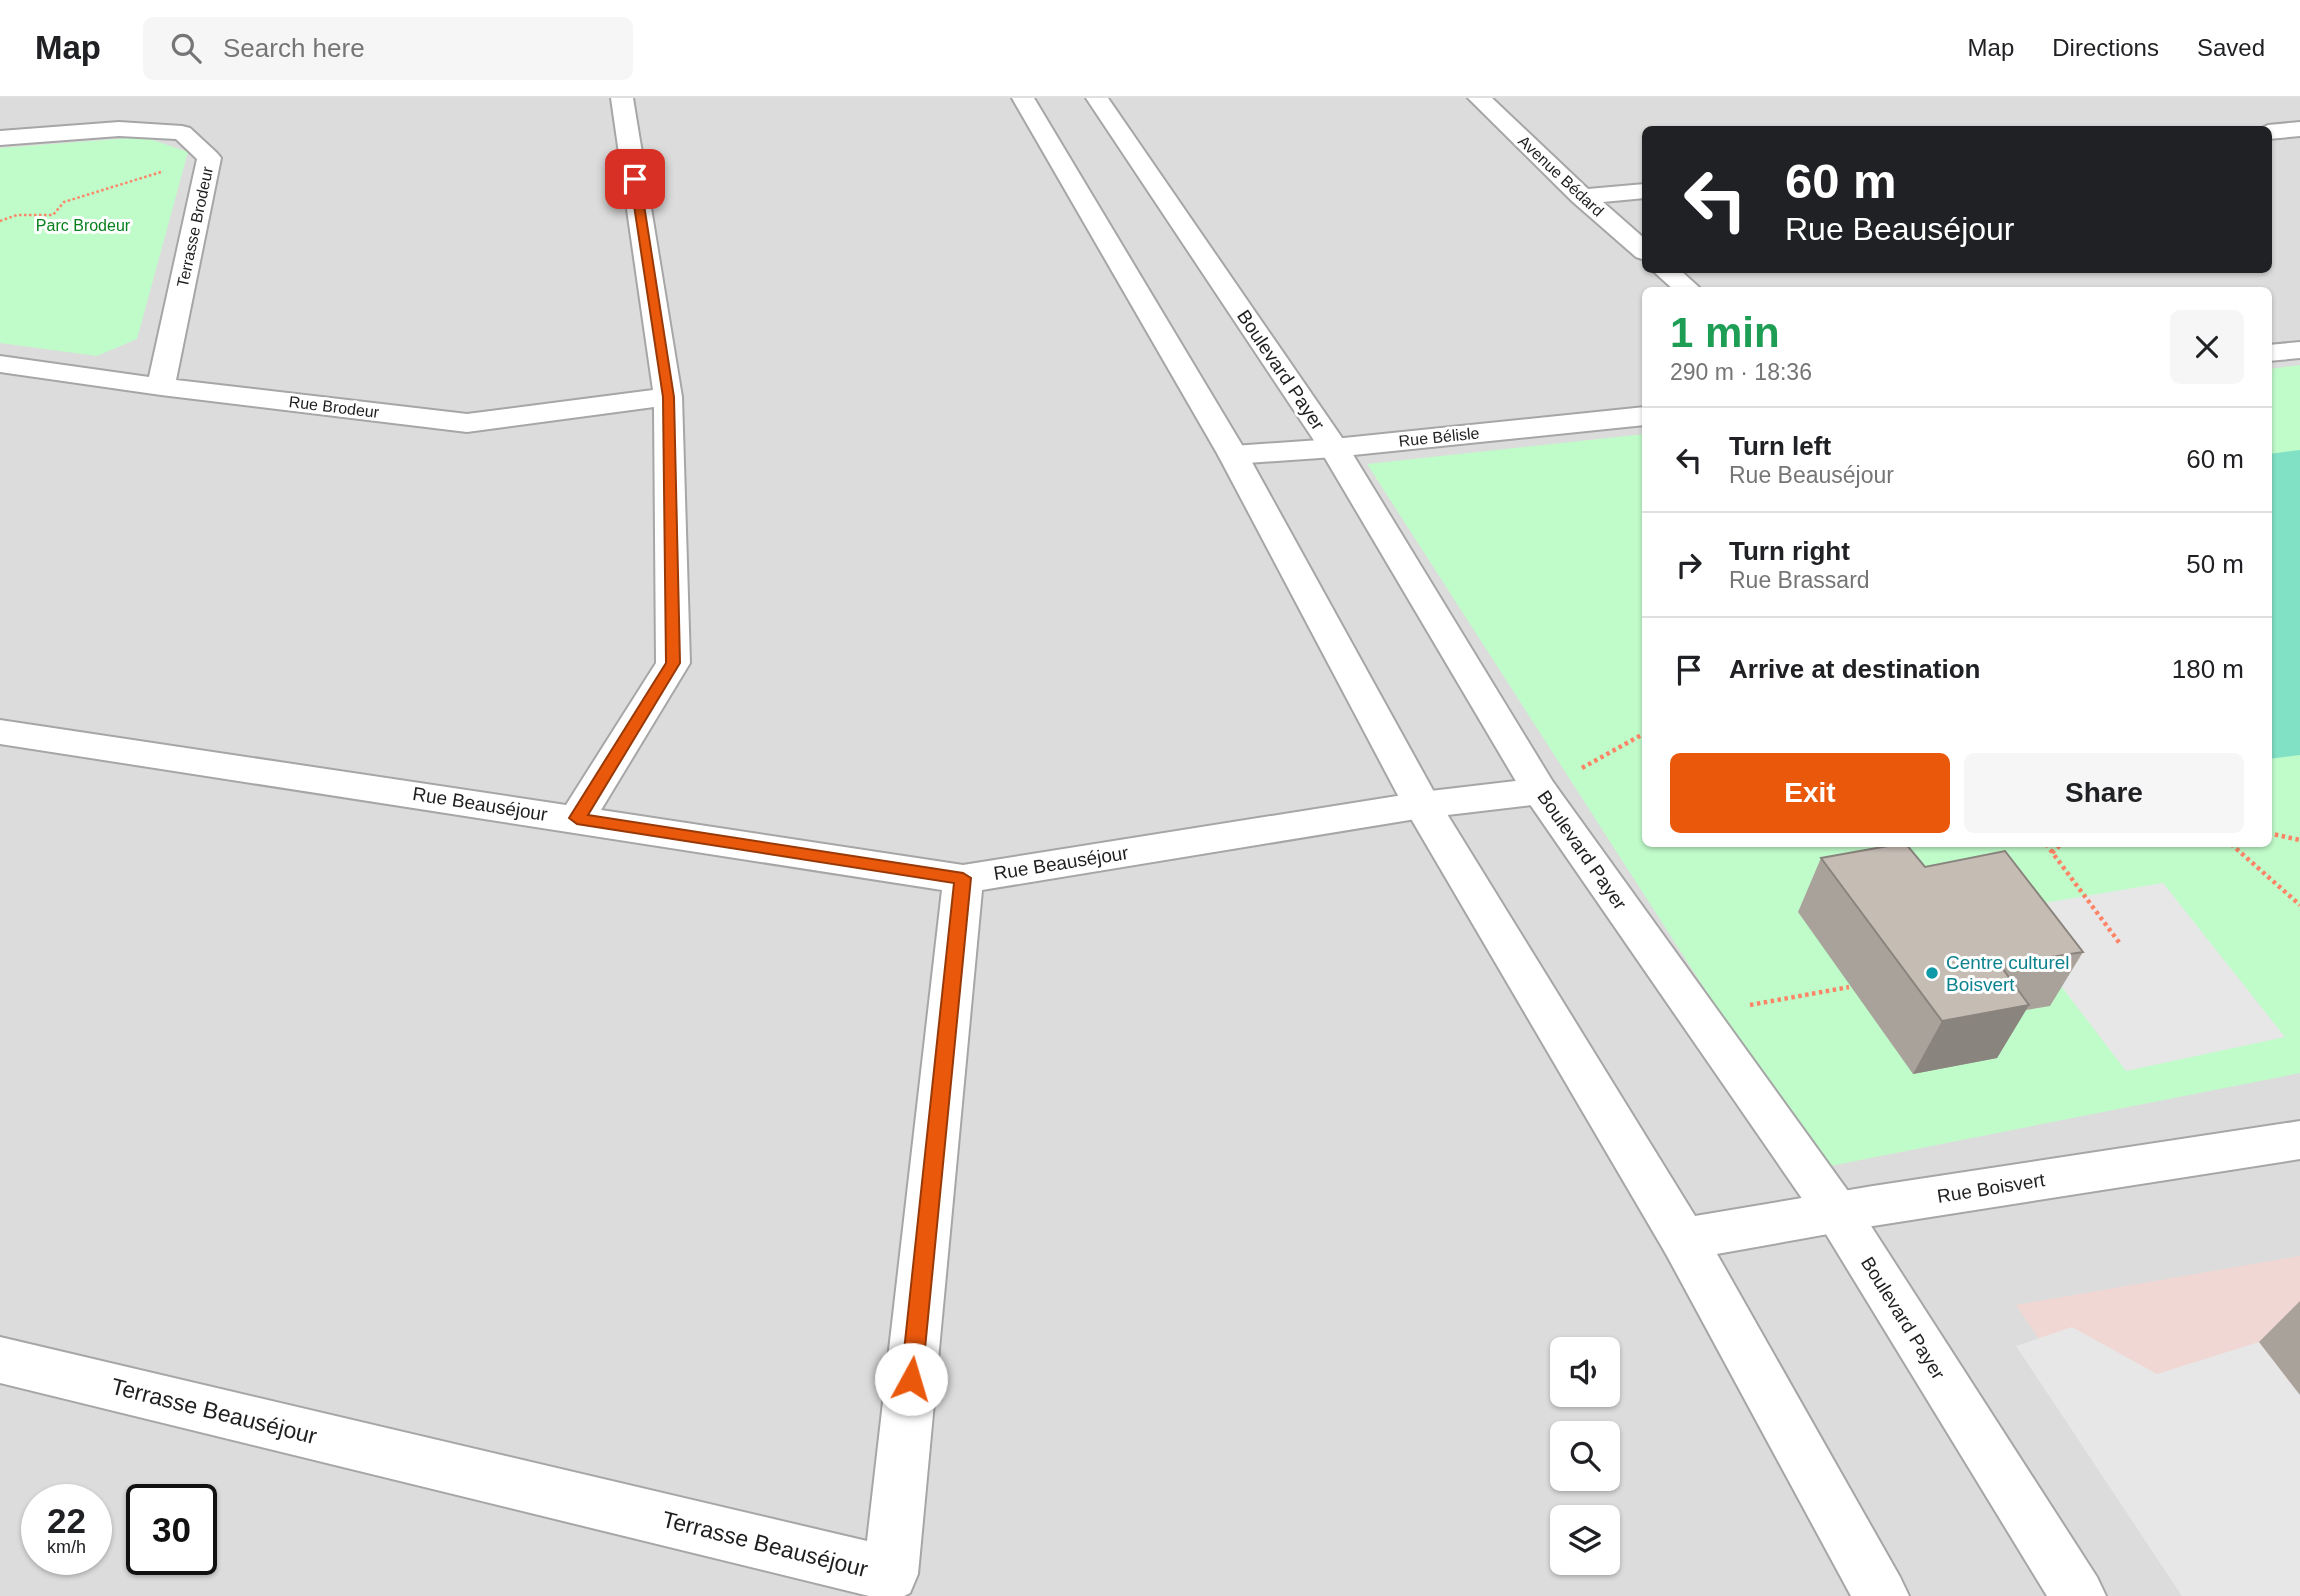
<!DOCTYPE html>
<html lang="en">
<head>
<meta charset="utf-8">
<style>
	:root { --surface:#fff; --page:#f6f6f6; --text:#202124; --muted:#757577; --line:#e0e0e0; --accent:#ea580c }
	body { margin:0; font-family:Arial,sans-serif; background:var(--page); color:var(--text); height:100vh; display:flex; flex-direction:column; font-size:26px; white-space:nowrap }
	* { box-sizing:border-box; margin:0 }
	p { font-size:23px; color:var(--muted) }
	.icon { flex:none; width:38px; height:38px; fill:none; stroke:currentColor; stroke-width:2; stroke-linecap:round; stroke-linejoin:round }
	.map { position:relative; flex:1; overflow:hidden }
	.sheet { position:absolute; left:1642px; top:189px; width:630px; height:560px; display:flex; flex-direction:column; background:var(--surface); border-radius:10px; box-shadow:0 2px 5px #0004 }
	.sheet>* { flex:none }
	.guide { position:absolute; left:1642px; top:28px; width:630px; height:147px; border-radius:10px; box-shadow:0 2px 5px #0004; background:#202124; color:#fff; overflow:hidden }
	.buttons { position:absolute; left:1550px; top:1239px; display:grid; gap:14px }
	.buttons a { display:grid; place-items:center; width:70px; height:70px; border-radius:10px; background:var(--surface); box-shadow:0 2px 5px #0004; font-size:35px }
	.speed { position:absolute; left:21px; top:1386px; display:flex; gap:14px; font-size:35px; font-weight:700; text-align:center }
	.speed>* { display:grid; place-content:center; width:91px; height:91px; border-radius:50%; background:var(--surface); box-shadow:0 2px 5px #0004; line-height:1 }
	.speed small { font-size:18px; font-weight:400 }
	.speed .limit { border:4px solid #111; border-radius:10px; background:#fff; color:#111 }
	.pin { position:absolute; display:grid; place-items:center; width:60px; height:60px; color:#fff; margin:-30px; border-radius:14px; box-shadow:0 4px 10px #0006 }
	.me { position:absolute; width:77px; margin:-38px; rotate:6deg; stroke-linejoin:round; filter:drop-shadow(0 0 5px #0008) }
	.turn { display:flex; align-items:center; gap:24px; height:147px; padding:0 28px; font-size:32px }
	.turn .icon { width:91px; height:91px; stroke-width:2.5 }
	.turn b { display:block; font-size:49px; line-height:60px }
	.round { display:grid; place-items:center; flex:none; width:74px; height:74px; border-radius:10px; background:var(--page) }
	.summary { display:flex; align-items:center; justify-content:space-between; height:119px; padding:0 28px }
	h1 { font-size:42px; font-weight:700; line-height:52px; color:#1e9e55 }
	.action { display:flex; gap:14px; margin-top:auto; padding:14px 28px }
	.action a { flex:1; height:80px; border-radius:10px; background:var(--accent); color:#fff; font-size:28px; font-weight:700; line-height:80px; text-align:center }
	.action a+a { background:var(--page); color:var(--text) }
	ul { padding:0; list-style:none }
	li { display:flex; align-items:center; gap:21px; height:105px; padding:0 28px; border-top:2px solid var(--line) }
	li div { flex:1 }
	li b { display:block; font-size:26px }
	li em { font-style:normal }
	header { display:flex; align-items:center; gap:42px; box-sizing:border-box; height:98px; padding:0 35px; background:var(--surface); border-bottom:2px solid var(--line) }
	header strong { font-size:33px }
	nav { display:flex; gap:38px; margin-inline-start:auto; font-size:24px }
	.search { width:490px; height:63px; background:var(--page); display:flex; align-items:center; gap:18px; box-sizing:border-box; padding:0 24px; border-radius:10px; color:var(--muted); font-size:26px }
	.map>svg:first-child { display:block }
</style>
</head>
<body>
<header>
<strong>Map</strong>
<div class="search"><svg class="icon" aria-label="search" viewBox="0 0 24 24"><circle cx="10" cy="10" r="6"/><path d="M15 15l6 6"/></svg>Search here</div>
<nav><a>Map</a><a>Directions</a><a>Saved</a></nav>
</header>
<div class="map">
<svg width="2300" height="1498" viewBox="0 0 2300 1498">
	<rect width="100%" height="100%" fill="#f0ede4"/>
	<path fill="#dddcdc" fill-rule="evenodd" d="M0,0H2300V1498H0ZM1645,32H2268V172H1645ZM1645,192H2268V746H1645ZM1563,1251H1608V1297H1563ZM1563,1335H1608V1381H1563ZM37,1402H96V1461H37ZM142,1402H201V1461H142ZM1563,1419H1608V1465H1563Z"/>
	<path fill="#f1d7d3" d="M2300,1158V1498H2215L2016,1207Z"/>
	<path fill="#c0fbca" d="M144,39L188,54L137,241L97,258L0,245V50Z
		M2300,267V975L1820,1070L1367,366L1645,336V746H2268V271Z"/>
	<path fill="#80e1c4" d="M2300,352V657L2268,661V356Z"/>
	<path fill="#e7e7e7" d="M2163,785L2285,939L2126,973L2003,812Z
		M2072,1229L2157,1276L2259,1244L2300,1297V1498H2182L2016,1248Z"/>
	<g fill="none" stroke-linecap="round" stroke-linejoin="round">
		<defs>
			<path id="minor" d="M611,0H633L682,299L690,565L601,712L963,767L1422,694L1540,680L1553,684L1559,693L1553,702L1540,706L1422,720L982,792L918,1476L910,1495L904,1498H869L0,1285V1239L867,1443L942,792L0,646V622L566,707L656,565L654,309L467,334L161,297L0,274V258L149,279L197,61L176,41L119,38L0,47V33L119,24L182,28L190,30L217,55L221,60L176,282L467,316L653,292Z
				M1468,0H1492L1588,91L1645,86V100L1603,104L1645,141V162L1636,159L1573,104Z
				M2300,24V38L2268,41V32H2258L2268,27Z
				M1652,172H1680L1702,192H1674Z
				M2300,244V260L2268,263V247Z
				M1645,309V327L1334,359L1233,366L1222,363L1218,357L1222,351L1233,348L1334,341Z
				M2300,1023V1061L1873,1128L1683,1162L1666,1156L1659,1141L1666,1126L1683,1120L1873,1088Z"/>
			<path id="tertiary" d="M1012,0H1034L1248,357L1439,703L1700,1126L1900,1479L1909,1498H1851L1666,1156L1403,707L1218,357Z
				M1086,0H1108L1349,350L1553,684L1853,1100L2097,1479L2106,1498H2047L1821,1128L1527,702L1319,350Z"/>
		</defs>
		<use href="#minor" stroke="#a6a6a6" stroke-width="4"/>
		<use href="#tertiary" stroke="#a6a6a6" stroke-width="4"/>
		<path stroke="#fe8467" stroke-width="2.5" stroke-dasharray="2.5 2.5" stroke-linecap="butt" d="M0,123L17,117H53L64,104L161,74"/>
		<path stroke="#fe8467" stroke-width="4.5" stroke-dasharray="3.5 3.5" stroke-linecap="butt" d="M1582,670L1645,635
			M2268,735L2300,742
			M2046,746L2121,847
			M2231,746L2300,807
			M2052,755L2061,746
			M1750,907L1849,889"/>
		<use href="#minor" fill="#fff" fill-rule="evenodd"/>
		<use href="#tertiary" fill="#fff" fill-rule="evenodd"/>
	</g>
	<path fill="#a9a29b" d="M1821,760L2083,854L2050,908L2026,912L1997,960L1913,976L1798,814Z
		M2300,1203V1297L2259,1244Z"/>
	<path fill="#8a847e" d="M2029,907L1997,960L1913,976L1942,923Z"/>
	<path fill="#c5bcb4" stroke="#8a847e" stroke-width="2" d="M1899,746H1906L1925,769L2005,753L2083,854L2000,867L2029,907L1942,923L1821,760Z"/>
	<path fill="#ea580c" stroke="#983908" stroke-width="2" d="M635,78L640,81L674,299L680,565L588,717L963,775L971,780L922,1281L919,1288L911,1291L904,1288L901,1281L954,785L577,726L569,720L666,565L663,299L630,81Z"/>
	<circle fill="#0f9aa8" stroke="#fff" stroke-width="2.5" cx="1932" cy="875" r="7"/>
	<g text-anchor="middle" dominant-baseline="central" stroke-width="6" stroke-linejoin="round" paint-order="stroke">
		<g font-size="16" fill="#1f1f1f" stroke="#fff">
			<text transform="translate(1561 78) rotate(43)">Avenue Bédard</text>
			<text transform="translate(195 129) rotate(-78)">Terrasse Brodeur</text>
			<text transform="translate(334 309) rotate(7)">Rue Brodeur</text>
			<text transform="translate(1439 339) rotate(-6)">Rue Bélisle</text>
		</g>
		<g font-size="16" fill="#08811d" stroke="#fff">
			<text x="83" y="127">Parc Brodeur</text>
		</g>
		<g font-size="19" fill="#1f1f1f" stroke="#fff">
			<text transform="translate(1281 272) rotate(56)">Boulevard Payer</text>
			<text transform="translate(480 706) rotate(9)">Rue Beauséjour</text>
			<text transform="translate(1582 752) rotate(55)">Boulevard Payer</text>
			<text transform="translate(1061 765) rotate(-9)">Rue Beauséjour</text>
			<text transform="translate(1991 1090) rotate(-9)">Rue Boisvert</text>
			<text transform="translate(1903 1220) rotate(58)">Boulevard Payer</text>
		</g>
		<g font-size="19" fill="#0d838f" stroke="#fff" text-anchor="start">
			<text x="1946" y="864">Centre culturel<tspan x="1946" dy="22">Boisvert</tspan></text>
		</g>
		<g font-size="23" fill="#1f1f1f" stroke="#fff">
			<text transform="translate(214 1313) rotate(14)">Terrasse Beauséjour</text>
			<text transform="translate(765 1446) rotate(14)">Terrasse Beauséjour</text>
		</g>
	</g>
</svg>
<div class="buttons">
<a><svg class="icon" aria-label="sound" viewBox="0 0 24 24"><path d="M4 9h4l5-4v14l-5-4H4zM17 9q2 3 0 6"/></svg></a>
<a><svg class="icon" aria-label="search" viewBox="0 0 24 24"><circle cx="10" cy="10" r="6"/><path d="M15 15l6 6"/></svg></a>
<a><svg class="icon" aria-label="layers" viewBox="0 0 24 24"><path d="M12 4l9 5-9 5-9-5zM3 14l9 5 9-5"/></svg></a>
</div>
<div class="speed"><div>22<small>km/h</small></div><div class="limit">30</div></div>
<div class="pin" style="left:635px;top:81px;background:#d93025"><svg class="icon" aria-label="arrive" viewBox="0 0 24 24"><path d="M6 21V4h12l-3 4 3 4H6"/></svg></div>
<svg class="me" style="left:911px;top:1281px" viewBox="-20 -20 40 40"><circle r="19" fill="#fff"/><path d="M0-13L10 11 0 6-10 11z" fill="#ea580c"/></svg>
<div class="guide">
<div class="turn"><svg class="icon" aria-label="left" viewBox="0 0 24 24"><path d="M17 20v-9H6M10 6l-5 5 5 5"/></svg><div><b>60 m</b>Rue Beauséjour</div></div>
</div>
<section class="sheet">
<div class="summary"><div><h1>1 min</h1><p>290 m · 18:36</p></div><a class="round"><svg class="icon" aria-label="close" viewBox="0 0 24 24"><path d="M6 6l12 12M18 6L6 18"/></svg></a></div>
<ul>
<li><svg class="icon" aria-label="left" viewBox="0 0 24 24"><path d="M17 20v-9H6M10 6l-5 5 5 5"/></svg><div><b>Turn left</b><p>Rue Beauséjour</p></div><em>60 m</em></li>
<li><svg class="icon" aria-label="right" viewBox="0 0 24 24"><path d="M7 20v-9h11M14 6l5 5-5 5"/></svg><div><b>Turn right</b><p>Rue Brassard</p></div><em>50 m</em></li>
<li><svg class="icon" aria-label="arrive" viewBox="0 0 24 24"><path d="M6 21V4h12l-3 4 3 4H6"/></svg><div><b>Arrive at destination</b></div><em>180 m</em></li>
</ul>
<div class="action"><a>Exit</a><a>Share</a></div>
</section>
</div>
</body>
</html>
